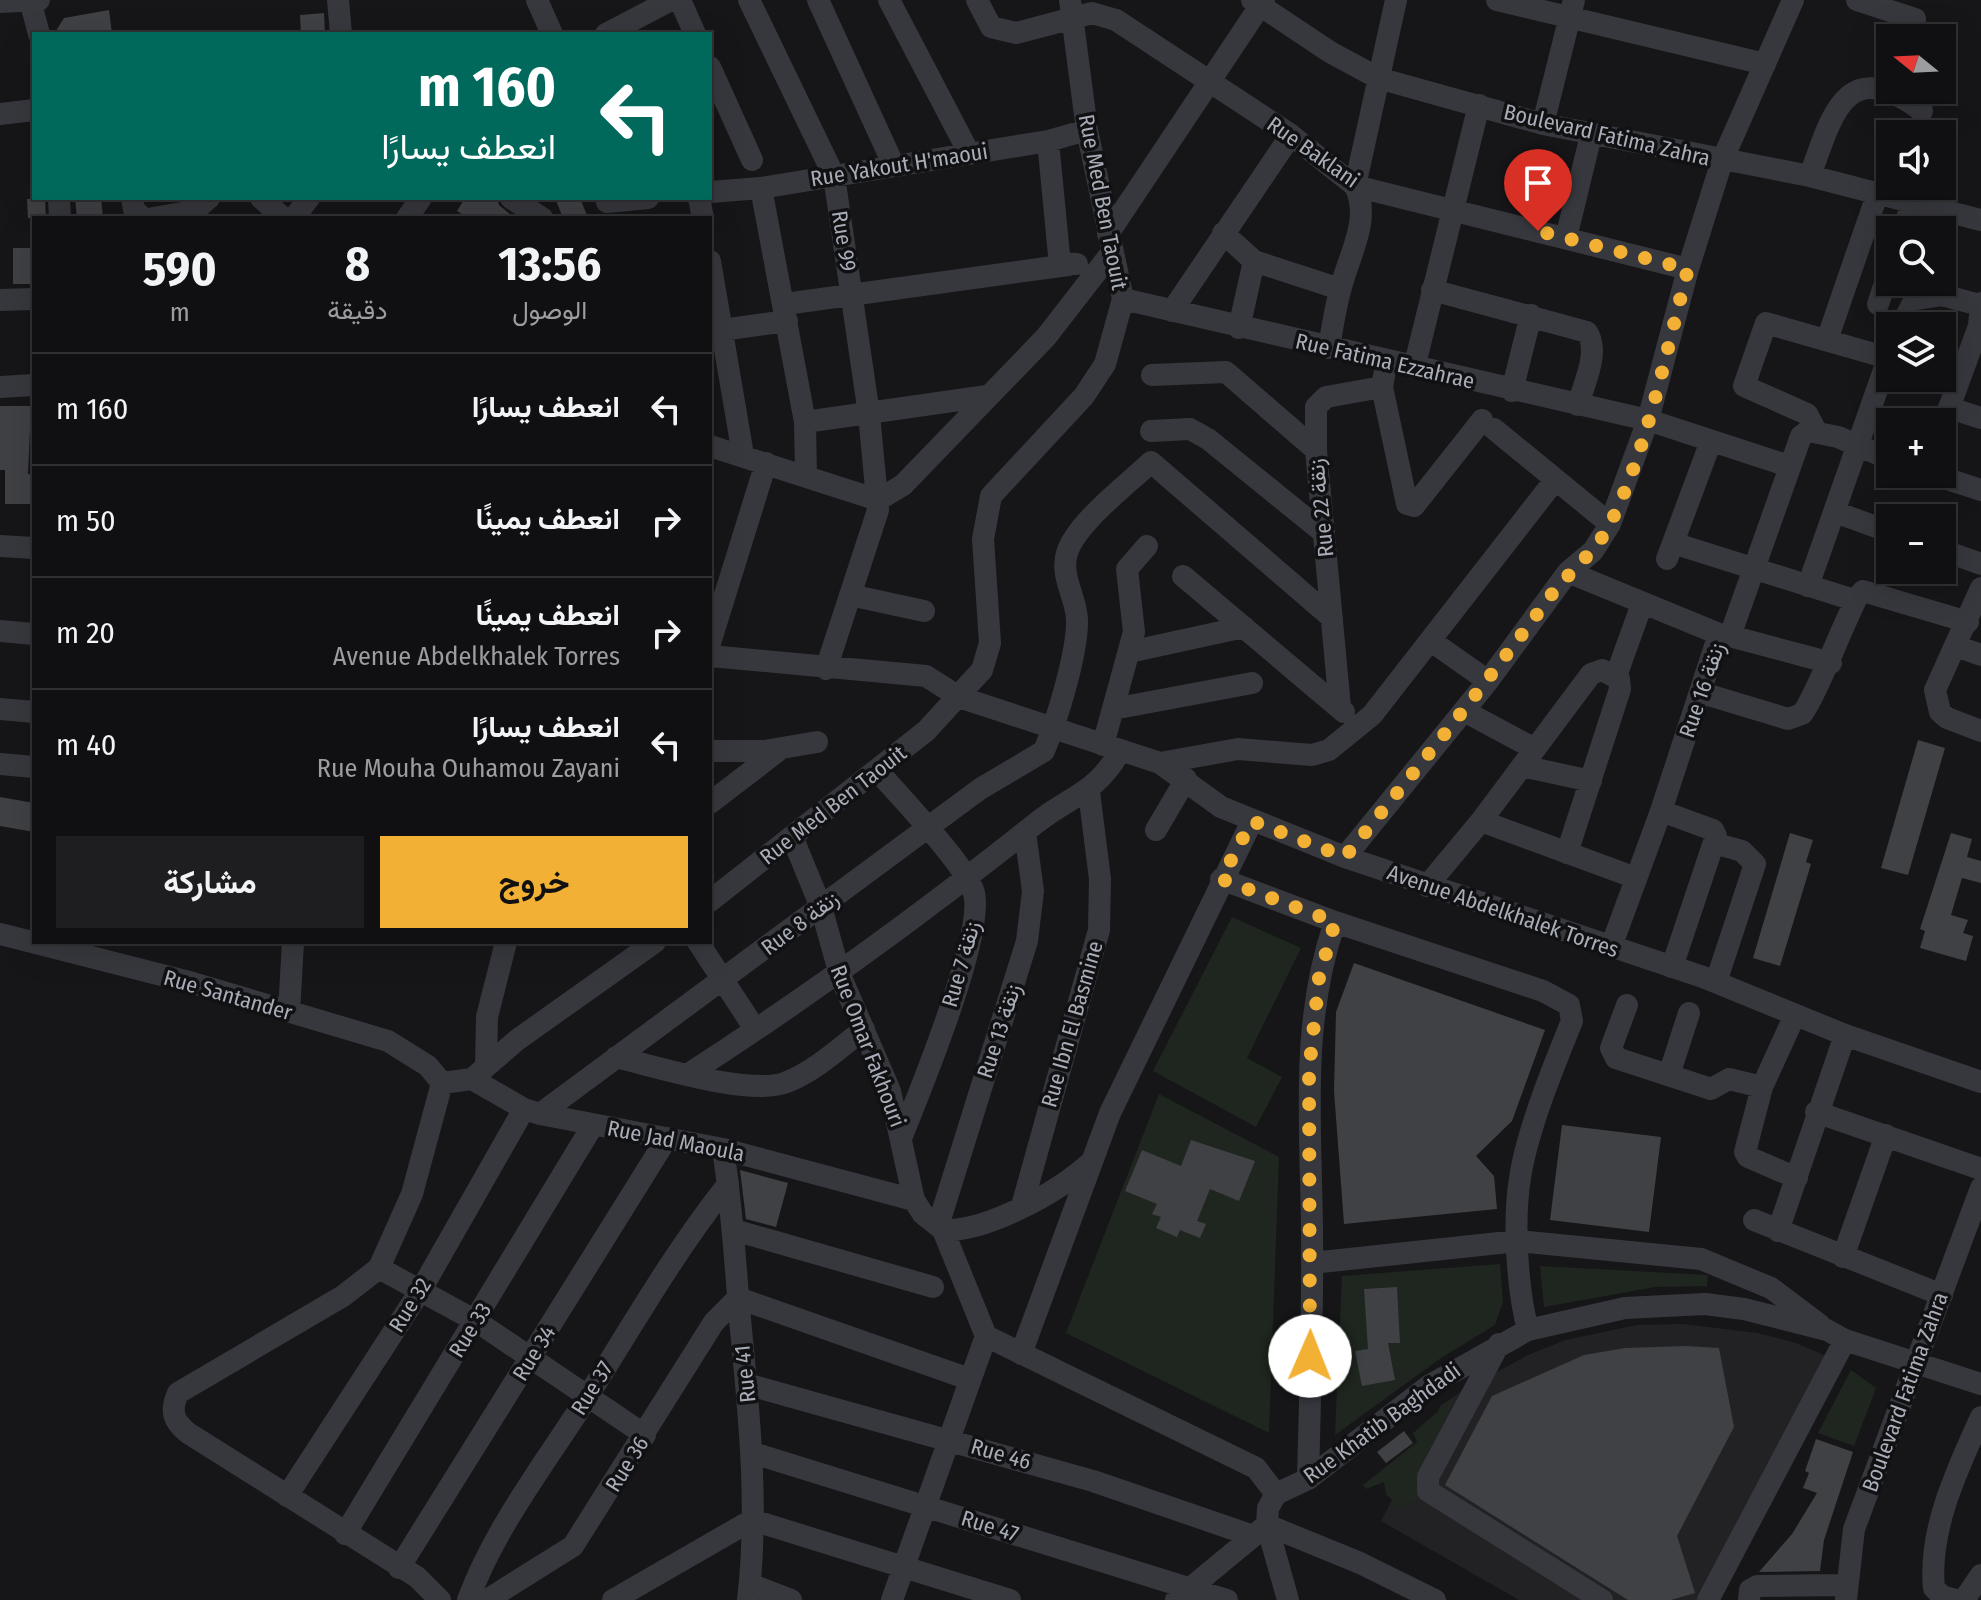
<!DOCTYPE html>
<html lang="ar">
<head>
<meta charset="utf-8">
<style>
	:root { --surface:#101012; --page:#1e1e20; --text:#f1f3f6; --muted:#9c9d9f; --line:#303032; --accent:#f2b134 }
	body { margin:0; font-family:"Fira Sans Condensed",Vazirmatn,sans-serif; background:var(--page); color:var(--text); direction:rtl; height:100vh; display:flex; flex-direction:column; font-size:30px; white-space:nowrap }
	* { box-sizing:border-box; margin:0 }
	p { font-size:26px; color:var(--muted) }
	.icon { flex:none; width:44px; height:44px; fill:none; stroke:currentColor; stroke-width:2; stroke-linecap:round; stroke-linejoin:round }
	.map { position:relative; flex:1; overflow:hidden; direction:ltr }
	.panel { position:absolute; left:32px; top:216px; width:680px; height:728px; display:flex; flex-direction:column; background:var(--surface); border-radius:0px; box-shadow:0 8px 32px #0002,0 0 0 2px var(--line); direction:rtl }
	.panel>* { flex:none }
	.top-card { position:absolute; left:32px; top:32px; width:680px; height:168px; border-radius:0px; box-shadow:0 8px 32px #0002,0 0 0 2px var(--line); direction:rtl; background:#00695c; color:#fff; overflow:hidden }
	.needle { width:52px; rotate:288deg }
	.tools { position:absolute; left:1876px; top:24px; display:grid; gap:16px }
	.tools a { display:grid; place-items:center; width:80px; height:80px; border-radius:0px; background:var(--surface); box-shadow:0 8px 32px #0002,0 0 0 2px var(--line); font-size:40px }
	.pin { position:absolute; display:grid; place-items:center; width:68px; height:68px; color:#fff; margin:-82px -34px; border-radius:50% 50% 50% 0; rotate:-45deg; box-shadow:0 0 8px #0007 }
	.pin .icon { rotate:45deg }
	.me { position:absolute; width:88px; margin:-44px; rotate:1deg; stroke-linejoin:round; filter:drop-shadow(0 0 6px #0008) }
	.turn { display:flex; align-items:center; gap:28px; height:168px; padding:0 24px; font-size:36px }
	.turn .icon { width:104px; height:104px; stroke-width:2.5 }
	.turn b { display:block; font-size:56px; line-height:68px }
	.eta { display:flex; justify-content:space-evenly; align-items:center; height:136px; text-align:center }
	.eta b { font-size:48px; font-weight:700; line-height:56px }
	.button { display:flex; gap:16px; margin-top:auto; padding:16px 24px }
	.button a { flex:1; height:92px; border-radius:0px; background:var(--accent); color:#111; font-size:32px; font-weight:700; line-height:92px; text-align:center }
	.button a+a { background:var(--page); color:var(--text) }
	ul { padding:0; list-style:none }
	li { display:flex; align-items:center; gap:24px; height:112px; padding:0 24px; border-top:2px solid var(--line) }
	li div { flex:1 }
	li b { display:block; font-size:30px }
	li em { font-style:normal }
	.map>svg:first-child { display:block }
</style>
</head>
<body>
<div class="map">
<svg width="1981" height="1600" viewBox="0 0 1981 1600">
	<rect width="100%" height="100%" fill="#161618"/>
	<path fill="#222225" d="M1683,1324L1758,1333L1796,1343L1845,1364L1720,1600H1519L1381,1521L1441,1405L1461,1392L1526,1356L1565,1340L1637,1325Z"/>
	<path fill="#1e261f" d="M1232,917L1301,948L1247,1058L1282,1077L1256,1127L1153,1071Z
		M1159,1094L1279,1157L1269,1433L1066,1333Z
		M1500,1264L1503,1301L1495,1325L1441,1358L1335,1435L1342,1276Z
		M1540,1267V1266L1708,1275L1707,1286L1655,1287L1544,1307Z
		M1851,1370L1876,1388L1854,1446L1818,1433Z
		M1457,1395L1417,1478L1418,1500L1400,1508L1386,1494L1384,1482L1366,1489L1363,1485L1417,1442L1413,1433Z"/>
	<path fill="#404145" d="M109,10L112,34H54L64,18Z
		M324,13L325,34H301L300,15Z
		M75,198H101L103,218H77Z
		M465,198H497L499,205L511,215L509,218H468L457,211Z
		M555,198H580L588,218H563Z
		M27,199H45L46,218H28Z
		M13,248H34V284H13Z
		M0,406H31L28,474L34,475V504H5V470H0Z
		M1918,740L1945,748L1908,875L1881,868Z
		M0,797L34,803V832L0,826Z
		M1790,833L1813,840L1806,862L1811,864L1780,966L1753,958Z
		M1951,833L1972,839L1967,857L1981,861V883L1962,878L1951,915L1968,920L1963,933L1973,936L1966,961L1920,948L1925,931L1920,929Z
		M1354,963L1545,1030L1512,1121L1476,1156L1494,1176L1497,1209L1344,1224L1334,1091L1336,1012Z
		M1562,1125L1661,1137L1649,1232L1550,1220Z
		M1191,1140L1255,1161L1239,1201L1210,1189L1197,1221L1206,1224L1200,1238L1180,1230L1177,1237L1156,1228L1161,1217L1152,1214L1157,1204L1125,1191L1142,1150L1181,1166Z
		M740,1170L788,1183L776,1227L746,1219Z
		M1397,1287L1400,1343H1388L1395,1380L1362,1386L1355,1351L1368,1349L1364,1289Z
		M1685,1346L1719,1348L1734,1427L1677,1536L1695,1593L1671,1600H1628L1445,1485L1492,1396L1584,1355L1625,1348Z
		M1404,1431L1413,1443L1386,1463L1377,1452Z
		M1816,1439L1853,1452L1824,1540L1820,1571L1759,1572L1792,1534L1817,1493L1803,1488L1809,1473L1805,1471Z"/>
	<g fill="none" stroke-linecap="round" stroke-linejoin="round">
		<path stroke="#37383d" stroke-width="22" d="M30,0L39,34
			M338,0L341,34
			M537,0L552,34
			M680,0L695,34
			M749,0L834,176L869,414L878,510L826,669
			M818,0L894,166
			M889,0L969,153
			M977,0L991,27L1016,33L1092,13L1116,20L1291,135L1355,186L1688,269
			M1252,0L1330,52L1378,78L1543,124L1810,176L1981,220
			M1497,0L1765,64
			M1857,0L1915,19
			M0,2L39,0
			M606,34L671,0
			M710,67L752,160
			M0,114L34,110
			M1543,124L1574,0
			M1048,141L1059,255L1063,263L1077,264
			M1810,176C1833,111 1847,55 1922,111
			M761,188L805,422L806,476
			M710,192L761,188L1048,141L1087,130
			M59,198L60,218
			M132,198L134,210L143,218
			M261,198L283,218
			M511,198L542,218
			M699,198L703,218
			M607,202L648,198
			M153,218L194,211L209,198
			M294,218L309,198
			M407,218L421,198
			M1903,230L1913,201
			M1223,233L1254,261L1239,328
			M1108,234L1264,0
			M1566,238L1591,135
			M710,261L743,455
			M1254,261L1340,289
			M1432,290L1587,332C1600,352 1584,383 1578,405
			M1123,299L1648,420L1789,466
			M0,300L34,299
			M785,304L1068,265
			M1878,304L1890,269
			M1172,311L1291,135
			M1901,326L1915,299L1942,295L1980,305
			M722,330L787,321
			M1827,340L1878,192
			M1329,348C1332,329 1335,309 1340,291C1348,256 1372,220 1355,186L1396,0
			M1414,368L1479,105
			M1152,375L1226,372L1316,450
			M0,387L34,385
			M1382,387L1407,504L1414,506L1482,420
			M1512,391L1531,315
			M1950,408L1981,418
			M805,422L987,396
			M1942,427L1979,326L1981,303
			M1494,429L1610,524
			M1151,431L1190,429L1208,439L1324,533
			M1816,431L1807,414L1744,386L1766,323L1888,358
			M710,446L878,500
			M1932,474L1981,490
			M878,500L903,485L1046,337L1112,252
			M1835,512L1890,532
			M1673,543L1854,600
			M0,546L34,548
			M1942,550L1981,564
			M1667,559L1711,441
			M1568,572L1719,634
			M1183,576L1344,712
			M1808,586L1890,353
			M1981,588L1935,690L1940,712L1947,718L1981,731
			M850,595L924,611
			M0,631L34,634
			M1730,636L1831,663
			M1431,641L1488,681
			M710,643L766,463
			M1956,646L1981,655
			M1129,652L1244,627
			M710,656L926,676L959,697L1160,763L1221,807L1345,857L1703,977L1845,1035L1981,1082
			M1616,676L1642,604
			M1702,693L1788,719L1802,714C1819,692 1853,596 1863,591L1968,622
			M1340,707L1316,450V407L1326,397L1382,387L1387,360
			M0,709L34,712
			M1113,709L1252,683
			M1464,711L1535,749
			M1103,745L1134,632L1127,569L1147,546
			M710,751H764L817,742
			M1160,763L1238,749L1312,755L1329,750L1372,715L1555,480
			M0,764L34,767
			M1522,766L1591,781
			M877,770C900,797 962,861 973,890C988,928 919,1093 902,1136
			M710,803L779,750
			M1661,811L1713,830L1716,836L1672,967
			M1481,821L1636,878
			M1156,830L1186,779
			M793,839L821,907L840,975L890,1091L914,1200L923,1214L943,1230L986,1336
			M1714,843L1742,851L1755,864L1716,982
			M1345,857L1488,681L1568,572L1593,551L1610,524L1648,420L1688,269L1722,161L1793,0
			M1221,879L1335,922L1543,991L1569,1005L1572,1021C1554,1065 1527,1131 1520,1178C1513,1221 1517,1288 1528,1330
			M1427,886L1481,821L1591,674L1602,670L1619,679L1620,689L1567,853
			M710,901L926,731L982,670L990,643L983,539L991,496L1084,396L1105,364L1123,299L1087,130L1070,0
			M0,934L193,983L388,1041L428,1066L442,1083
			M698,942L755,1029
			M1611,947L1661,811L1719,634L1730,636L1801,436L1808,431L1838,437L1890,459
			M1627,1005L1611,1048L1616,1058L1711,1089L1729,1079L1762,1087
			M289,1012L293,942
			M1795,1015L1762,1087L1745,1152L1748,1157L1797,1178
			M616,1057C654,1066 752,1097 787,1082C815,1071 840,1048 864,1029
			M486,1065L487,1017L506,942
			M687,1075C808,997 922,914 1035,824C1072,794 1094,796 1121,750
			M1669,1075L1689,1013
			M472,1079L517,1040L655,942
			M442,1083L472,1079L524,1109L540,1114L723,1149L914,1200
			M1816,1112L1981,1169
			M540,1114L980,789L1044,751C1057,720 1078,652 1077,619C1076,597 1060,576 1067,553C1076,523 1128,484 1151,462L1332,618
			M723,1149C732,1206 735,1262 740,1319C749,1413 759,1506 748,1600
			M1022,1206L1099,930L1100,879L1089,792
			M1754,1220L1942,1295
			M938,1226L1027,941L1033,891L1025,832
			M734,1230L933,1287
			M943,1230C987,1232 1058,1192 1090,1163
			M1778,1231L1845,1035
			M1843,1257L1886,1135
			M1312,1263L1518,1241L1701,1259L1771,1288L1820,1325
			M379,1268L476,1321L645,1435
			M986,1336L1256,1468L1276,1494
			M1499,1344L1428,1477V1491L1602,1600
			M1021,1354L1110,1113L1252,821
			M746,1384L1093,1481L1253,1536
			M753,1453L1227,1600
			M1308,1479C1310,1396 1313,1313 1312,1229C1311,1126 1300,1022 1335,922
			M287,1496L422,1288L524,1109
			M1267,1525L1360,1563L1435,1600
			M345,1534L593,1125
			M399,1568L667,1138
			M750,1584L791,1600
			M440,1600L417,1577L188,1433C173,1421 170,1411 178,1393L343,1296L379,1268L412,1194L442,1083
			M468,1600C495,1527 546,1462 588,1396C633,1324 675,1251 728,1184
			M487,1600L573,1546L714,1322L738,1298L969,1379
			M613,1600L752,1520L1010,1600
			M892,1600L986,1336
			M1176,1600L1263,1528
			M1288,1600L1267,1525L1268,1508L1276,1494L1308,1479L1430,1385L1528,1330L1625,1308L1705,1304L1744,1309L1827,1330L1845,1340L1981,1384
			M1708,1600L1845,1340
			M1749,1600L1750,1590L1757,1586L1846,1585
			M1846,1600L1854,1529L1981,1188
			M1956,1600L1942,1596L1934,1588C1928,1530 1958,1468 1981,1417
			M1964,1600L1981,1575"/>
	</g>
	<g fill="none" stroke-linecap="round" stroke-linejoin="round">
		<path stroke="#f2b134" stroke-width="14" stroke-dasharray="0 25.2" d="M1310,1356L1309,1071L1319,978L1335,922L1221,879L1252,821L1345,857C1416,770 1486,684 1552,594C1571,570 1596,552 1610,524C1648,448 1666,351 1688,269L1538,231"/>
	</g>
	<g text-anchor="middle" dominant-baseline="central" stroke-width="7" stroke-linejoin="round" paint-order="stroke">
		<g font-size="22" fill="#a8adb8" stroke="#111113">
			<text transform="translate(1607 135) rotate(13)">Boulevard Fatima Zahra</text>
			<text transform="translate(1313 152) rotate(35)">Rue Baklani</text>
			<text transform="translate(899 165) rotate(-9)">Rue Yakout H'maoui</text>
			<text transform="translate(1103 202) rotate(79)">Rue Med Ben Taouit</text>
			<text transform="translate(844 241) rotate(81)">Rue 99</text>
			<text transform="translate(1385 361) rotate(13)">Rue Fatima Ezzahrae</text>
			<text transform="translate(1321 508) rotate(-96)">Rue 22 زنقة</text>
			<text transform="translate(1702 690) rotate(-71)">Rue 16 زنقة</text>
			<text transform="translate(833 805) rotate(-38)">Rue Med Ben Taouit</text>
			<text transform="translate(1503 911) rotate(19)">Avenue Abdelkhalek Torres</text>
			<text transform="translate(800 923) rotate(-37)">Rue 8 زنقة</text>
			<text transform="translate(961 964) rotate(-74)">Rue 7 زنقة</text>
			<text transform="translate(228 995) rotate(16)">Rue Santander</text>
			<text transform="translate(1072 1024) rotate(-74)">Rue Ibn El Basmine</text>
			<text transform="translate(999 1031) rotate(-72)">Rue 13 زنقة</text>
			<text transform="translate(868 1046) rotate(69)">Rue Omar Fakhouri</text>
			<text transform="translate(676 1141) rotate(11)">Rue Jad Maoula</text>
			<text transform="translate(410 1305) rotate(-58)">Rue 32</text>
			<text transform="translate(470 1330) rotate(-58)">Rue 33</text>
			<text transform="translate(534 1353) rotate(-58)">Rue 34</text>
			<text transform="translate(745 1374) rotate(-96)">Rue 41</text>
			<text transform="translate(592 1388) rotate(-58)">Rue 37</text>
			<text transform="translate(1905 1392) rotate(-70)">Boulevard Fatima Zahra</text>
			<text transform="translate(1382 1423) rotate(-36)">Rue Khatib Baghdadi</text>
			<text transform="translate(1001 1454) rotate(16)">Rue 46</text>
			<text transform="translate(627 1464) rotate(-58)">Rue 36</text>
			<text transform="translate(990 1526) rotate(17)">Rue 47</text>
		</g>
	</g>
</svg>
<div class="tools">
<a><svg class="needle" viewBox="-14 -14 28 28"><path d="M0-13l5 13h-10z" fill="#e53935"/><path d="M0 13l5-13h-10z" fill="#9c9d9f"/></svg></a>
<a><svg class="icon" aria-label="sound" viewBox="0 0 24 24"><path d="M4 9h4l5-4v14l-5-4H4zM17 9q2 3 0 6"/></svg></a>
<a><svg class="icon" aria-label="search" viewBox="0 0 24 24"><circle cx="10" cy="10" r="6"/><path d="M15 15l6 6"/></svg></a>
<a><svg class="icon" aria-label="layers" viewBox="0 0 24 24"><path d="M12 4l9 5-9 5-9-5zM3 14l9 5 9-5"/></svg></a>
<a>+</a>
<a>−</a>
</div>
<div class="pin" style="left:1538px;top:231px;background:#d93025"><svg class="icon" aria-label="arrive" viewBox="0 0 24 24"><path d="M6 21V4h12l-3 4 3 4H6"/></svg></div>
<svg class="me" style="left:1310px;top:1356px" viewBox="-20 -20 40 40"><circle r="19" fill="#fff"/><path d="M0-13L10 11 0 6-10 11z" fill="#f2b134"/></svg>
<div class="top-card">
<div class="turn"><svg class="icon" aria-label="left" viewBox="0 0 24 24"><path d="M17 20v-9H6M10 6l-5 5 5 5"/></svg><div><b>160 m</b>انعطف يسارًا</div></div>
</div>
<section class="panel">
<div class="eta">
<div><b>13:56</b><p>الوصول</p></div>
<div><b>8</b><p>دقيقة</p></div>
<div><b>590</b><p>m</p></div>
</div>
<ul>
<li><svg class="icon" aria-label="left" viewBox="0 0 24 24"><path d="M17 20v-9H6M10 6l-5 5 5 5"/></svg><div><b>انعطف يسارًا</b></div><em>160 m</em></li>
<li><svg class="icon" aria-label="right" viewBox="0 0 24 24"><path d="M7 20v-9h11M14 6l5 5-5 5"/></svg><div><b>انعطف يمينًا</b></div><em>50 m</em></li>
<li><svg class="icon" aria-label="right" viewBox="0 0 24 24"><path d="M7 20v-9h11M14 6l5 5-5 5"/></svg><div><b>انعطف يمينًا</b><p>Avenue Abdelkhalek Torres</p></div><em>20 m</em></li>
<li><svg class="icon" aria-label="left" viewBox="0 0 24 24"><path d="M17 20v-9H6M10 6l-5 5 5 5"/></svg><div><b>انعطف يسارًا</b><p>Rue Mouha Ouhamou Zayani</p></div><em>40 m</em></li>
</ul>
<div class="button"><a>خروج</a><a>مشاركة</a></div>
</section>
</div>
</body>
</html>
